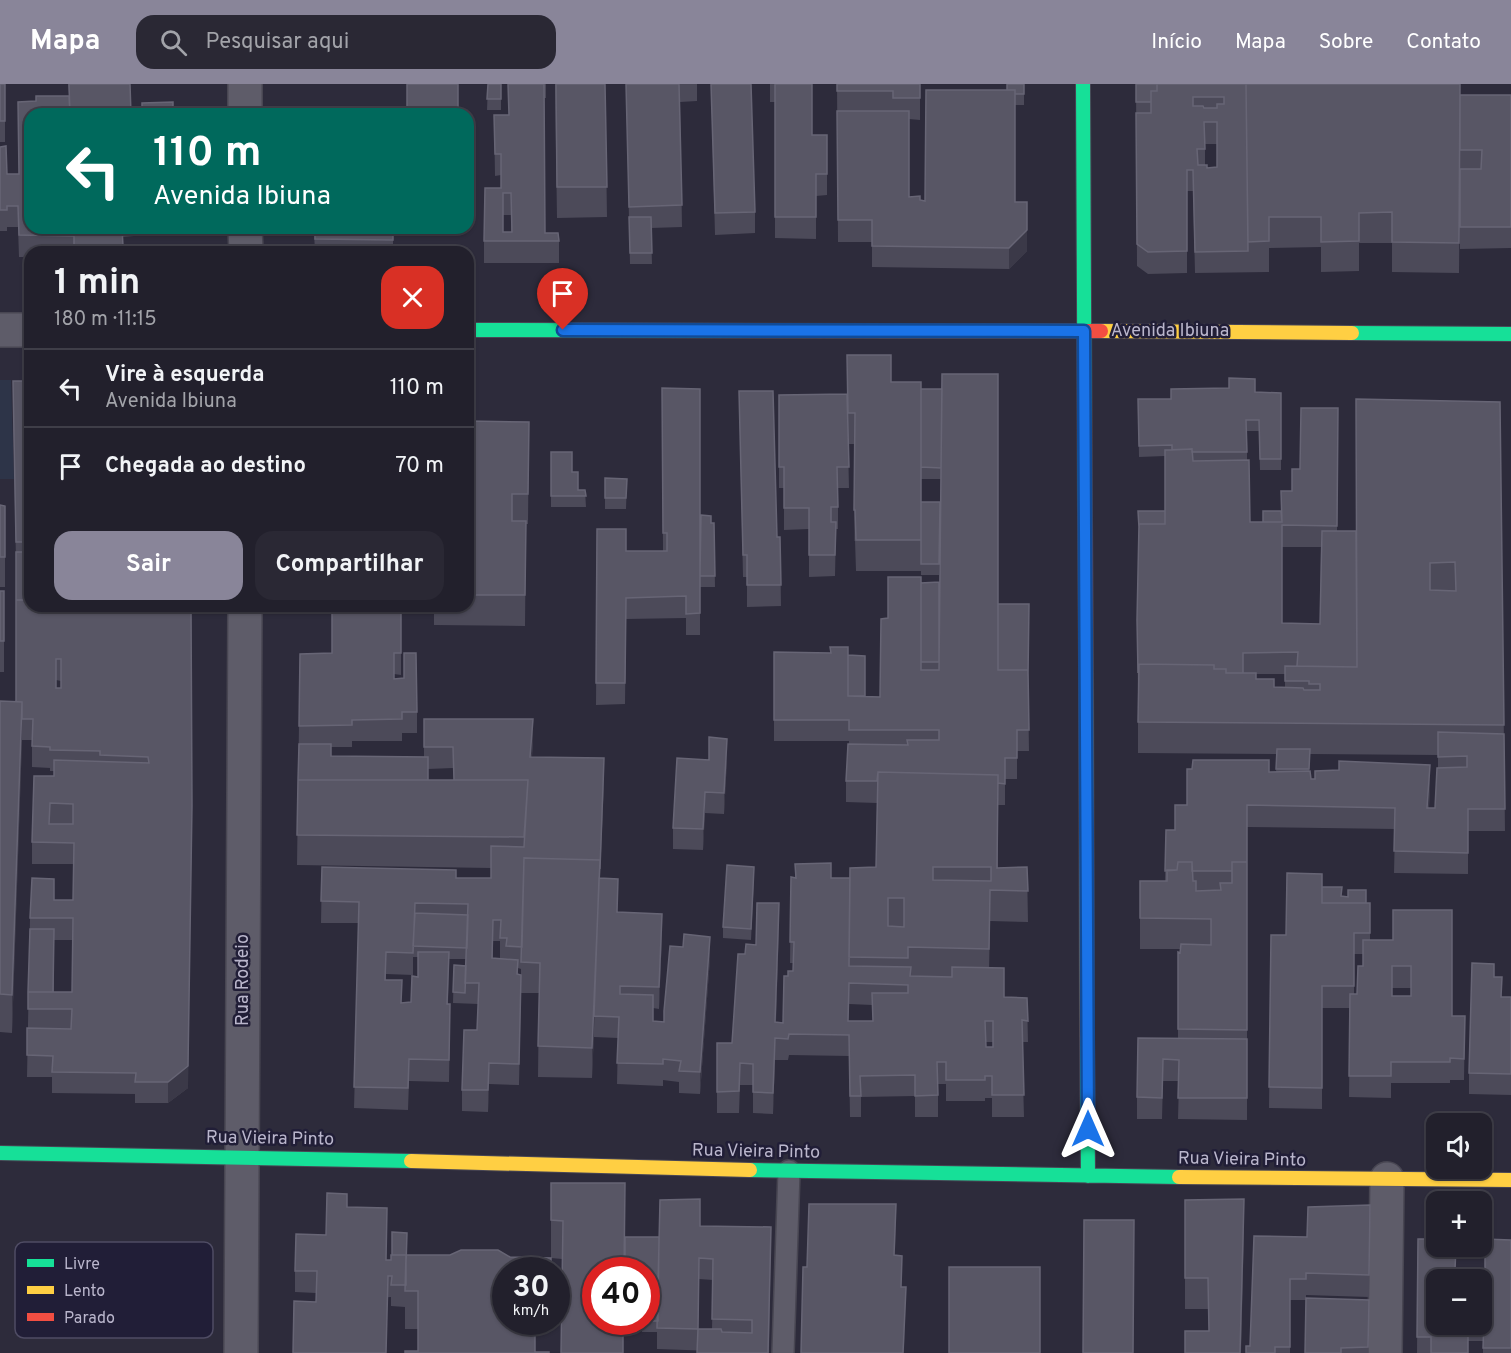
<!DOCTYPE html>
<html lang="pt">
<head>
<meta charset="utf-8">
<style>
	:root { --surface:#22202c; --page:#2a2834; --text:#f1f3f6; --muted:#a2a3a9; --line:#3f3e48; --accent:#898599 }
	body { margin:0; font-family:Overpass,sans-serif; background:var(--page); color:var(--text); height:100vh; display:flex; flex-direction:column; font-size:22px; white-space:nowrap }
	* { box-sizing:border-box; margin:0 }
	p { font-size:20px; color:var(--muted) }
	.icon { flex:none; width:33px; height:33px; fill:none; stroke:currentColor; stroke-width:2; stroke-linecap:round; stroke-linejoin:round }
	.map { position:relative; flex:1; overflow:hidden }
	.side { position:absolute; left:24px; top:162px; width:450px; height:366px; display:flex; flex-direction:column; background:var(--surface); border-radius:18px; box-shadow:0 2px 4px #0004,0 0 0 2px var(--line) }
	.side>* { flex:none }
	.banner { position:absolute; left:24px; top:24px; width:450px; height:126px; border-radius:18px; box-shadow:0 2px 4px #0004,0 0 0 2px var(--line); background:#00695c; color:#fff; overflow:hidden }
	.tools { position:absolute; left:1426px; top:1029px; display:grid; gap:12px }
	.tools a { display:grid; place-items:center; width:66px; height:66px; border-radius:12px; background:var(--surface); box-shadow:0 2px 4px #0004,0 0 0 2px var(--line); font-size:30px }
	.speed { position:absolute; left:492px; top:1173px; display:flex; gap:12px; font-size:30px; font-weight:700; text-align:center }
	.speed>* { display:grid; place-content:center; width:78px; height:78px; border-radius:50%; background:var(--surface); box-shadow:0 2px 4px #0004,0 0 0 2px var(--line); line-height:1 }
	.speed small { font-size:15px; font-weight:400 }
	.speed .limit { border:9px solid #d22; background:#fff; color:#111 }
	.pin { position:absolute; display:grid; place-items:center; width:51px; height:51px; color:#fff; margin:-62px -26px; border-radius:50% 50% 50% 0; rotate:-45deg; box-shadow:0 0 6px #0007 }
	.pin .icon { rotate:45deg }
	.me { position:absolute; width:66px; margin:-33px; rotate:0deg; stroke-linejoin:round; filter:drop-shadow(0 0 4px #0008) }
	.turn { display:flex; align-items:center; gap:21px; height:126px; padding:0 30px; font-size:27px }
	.turn .icon { width:78px; height:78px; stroke-width:2.5 }
	.turn b { display:block; font-size:42px; line-height:51px }
	.round { display:grid; place-items:center; flex:none; width:63px; height:63px; border-radius:18px; background:var(--page) }
	.headline { display:flex; align-items:center; justify-content:space-between; height:102px; padding:0 30px }
	h1 { font-size:36px; font-weight:700; line-height:45px }
	.primary-button { display:flex; gap:12px; margin-top:auto; padding:12px 30px }
	.primary-button a { flex:1; height:69px; border-radius:18px; background:var(--accent); color:#fff; font-size:24px; font-weight:700; line-height:69px; text-align:center }
	.primary-button a+a { background:var(--page); color:var(--text) }
	ul { padding:0; list-style:none }
	li { display:flex; align-items:center; gap:18px; height:78px; padding:0 30px; border-top:2px solid var(--line) }
	li div { flex:1 }
	li b { display:block; font-size:22px }
	li em { font-style:normal }
	header { display:flex; align-items:center; gap:36px; box-sizing:border-box; height:84px; padding:0 30px; background:var(--accent); color:#fff }
	header strong { font-size:28px }
	nav { display:flex; gap:33px; margin-inline-start:auto; font-size:21px }
	.search { width:420px; height:54px; background:var(--page); display:flex; align-items:center; gap:15px; box-sizing:border-box; padding:0 21px; border-radius:18px; color:var(--muted); font-size:22px }
	.map>svg:first-child { display:block }
</style>
</head>
<body>
<header>
<strong>Mapa</strong>
<div class="search"><svg class="icon" aria-label="search" viewBox="0 0 24 24"><circle cx="10" cy="10" r="6"/><path d="M15 15l6 6"/></svg>Pesquisar aqui</div>
<nav><a>Início</a><a>Mapa</a><a>Sobre</a><a>Contato</a></nav>
</header>
<div class="map">
<svg width="1511" height="1269" viewBox="0 0 1511 1269">
	<rect width="100%" height="100%" fill="#2d2b3b"/>
	<path fill="#2d3448" d="M0,296H11L14,395H0Z"/>
	<g fill="none" stroke-linecap="round" stroke-linejoin="round">
		<defs>
			<path id="lane" d="M783,1269L789,1087"/>
			<path id="street" d="M245,0V30
				M245,144L246,168
				M0,246H30
				M241,1269L245,522
				M1385,1269L1387,1095"/>
			<path id="fast" d="M1083,0L1085,432
				M468,246L898,247
				M1352,249L1511,250
				M1087,953L1088,1092
				M0,1069L411,1077
				M750,1086L1179,1093"/>
			<path id="slow" d="M1101,247L1352,249
				M1086,584L1087,953
				M411,1077L750,1086
				M1179,1093L1511,1096"/>
			<path id="jam" d="M898,247H1101
				M1085,432L1086,584"/>
		</defs>
		<use href="#lane" stroke="#484652" stroke-width="24"/>
		<use href="#street" stroke="#484652" stroke-width="36"/>
		<use href="#fast" stroke="#484655" stroke-width="16"/>
		<use href="#slow" stroke="#484655" stroke-width="16"/>
		<use href="#jam" stroke="#484655" stroke-width="16"/>
		<use href="#lane" stroke="#5e5c69" stroke-width="21"/>
		<use href="#street" stroke="#5e5c69" stroke-width="33"/>
		<use href="#fast" stroke="#16e098" stroke-width="14"/>
		<use href="#slow" stroke="#ffcf43" stroke-width="14"/>
		<use href="#jam" stroke="#f24e42" stroke-width="14"/>
	</g>
	<path fill="#4c4a59" fill-rule="evenodd" d="M0,0H5V58H0Z
		M68,0H130L30,144H134V152L123,153V168H30V173H19L18,143H7V147H0V63L7,90H19L36,17L69,12Z
		M488,0H501V26H487Z
		M508,0H546V14H544L545,149L559,157V179H484V157L501,104V91L495,92L494,31H509ZM503,131H511V148H503Z
		M555,0H605L607,133L557,134Z
		M626,0H697V17L680,18L682,143L651,144L652,180H630Z
		M711,0L755,128V149L715,151Z
		M770,0H812V51H827V111L816,112V155L775,154V18H770Z
		M837,0H920V36L909,35V113L920,116L925,117L1007,6L1024,0V21H1015V118L1027,167L1009,185L872,183V158H838Z
		M1136,0L1460,11H1511V164L1460,165V87L1459,189L1392,188V159H1359V187L1321,188V163L1269,164V188L1195,189L1193,107H1187V189L1148,190L1137,182ZM1205,60H1217V83L1207,84L1205,81Z
		M310,144H400V147H393V168H315L314,148H310Z
		M407,144H460V145H407Z
		M30,297V522H191L188,1004L168,1019H135V1010L52,1009V993H27L30,834L54,816H73V780H32V758L54,692V687H50V684L32,683V656H22L12,949L0,948V617L16,618V479L13,318ZM56,596L61,597V604H56ZM54,856H73L72,908H54Z
		M891,298L921,418H940L939,491H921V487H856L855,456L854,457V360H848L849,404H838V445H836L835,492L809,493V445L784,446V404H779V311L847,310Z
		M662,304L700,305V551H686V534L626,535L625,620L596,621L597,445L626,467H663Z
		M921,305L998,520L1028,600L1029,667H1017V695H1005V721H998V784L1027,783L1028,838L990,837L989,884L1004,913L1027,914L1028,958H1022L1024,1033H992V1014H985V1017H946V1000H938V1033H915V1012L861,1013V1033H850L849,972L789,971L788,976H775L773,1030L753,1029V1001H740L739,1029H717V959H732L745,870L779,841L776,938L783,939L788,892L793,887V879H790L791,793L795,794V780L831,794H850L876,783L877,719L846,718V697L849,657H774V568L848,571L865,612L880,613L888,534L921,499L939,580L941,395H921ZM849,920L872,921L873,937H848ZM986,958H993V963H986Z
		M739,307L777,453H780L781,522L747,523V493H743Z
		M1255,308L1281,309V386H1260L1259,347H1247V376L1250,438H1263L1281,427L1292,407L1300,385L1338,324L1337,447H1356L1500,318L1505,747H1468V790L1394,789L1395,745L1247,743V1036L1178,1035L1179,997H1163L1162,1035H1137V1013L1178,954V868L1180,869L1181,865H1140V797H1165L1166,746H1175L1187,721L1269,688H1276L1277,670L1138,669V609L1137,536L1165,427V372L1139,373L1138,315H1171ZM1282,463H1321L1320,540L1282,539ZM1256,590H1285V604L1274,603L1256,595ZM1310,670L1438,671V684L1435,724H1429L1430,703L1311,695L1309,687Z
		M468,337L529,338L528,440H526L525,542L434,541V522H468Z
		M551,368L572,388L578,406H585L586,423H551Z
		M605,394L627,395L626,425H605Z
		M0,421L5,422V503H0Z
		M701,431L711,439H714L715,503H700Z
		M0,507H4V588H0Z
		M299,522H401V591L394,590V595L417,628V649H402V657H352V663H331V672L424,673V635L533,656L532,673L604,696L600,794L618,828L662,851L659,925L653,924V937L664,938V927L710,874L700,1010L679,1009V998L663,996V1002L617,1000L618,954L594,953V949L592,994L538,993L539,909H521L519,1001L489,1000L488,1028L462,1027V1006L477,946L478,920L453,919L454,881L466,882V875H449L448,920L450,942L449,998L409,997L408,1026L354,1024L359,839H321L322,783L456,794H491V784L297,781L300,570L332,569V527H299ZM453,684L454,696H428V685ZM493,857H500V875L493,874ZM413,873H418V893L411,918L402,919L386,896V890L413,891ZM518,884L521,885V891L518,890Z
		M727,676L724,730L705,729L703,766L673,765V744Z
		M754,794L751,856L723,854V843Z
		M1322,808L1342,812L1366,819H1370V856H1393L1452,932H1465L1464,996H1450V999H1391V1014L1349,1013L1350,924H1322V1025L1269,1024L1271,851H1286ZM1354,870H1363V882L1357,910H1354ZM1392,904H1411V912H1392Z
		M1494,893L1502,913H1511V1011L1469,1010V989Z
		M551,1099L625,1153H659L700,1142L771,1143L769,1269L657,1265V1248H642L641,1238H646V1186L625,1164L562,1175L551,1174ZM699,1195L713,1196L712,1245H698Z
		M1185,1116L1244,1146L1241,1269H1185L1209,1247L1208,1225H1185Z
		M1370,1121L1369,1213L1306,1211V1214L1369,1216L1368,1269H1305L1306,1216H1290V1269H1246L1307,1153Z
		M347,1123L386,1176H391L406,1171L506,1238H550V1248L536,1249L418,1267V1245H405V1223L391,1222V1213L316,1218V1209L295,1208V1187L326,1151Z
		M1418,1155L1456,1186H1485L1511,1156V1269H1483V1257H1468V1269H1417ZM1482,1196V1240H1437Z"/>
	<path fill="#3b3948" d="M1027,146V167L1009,185V164Z
		M854,426H855V456L854,457Z
		M22,618V656L12,949V911Z
		M533,635V656L530,694V673Z
		M727,655V676L724,730V709Z
		M604,674V696L592,994V964Z
		M1430,681V703L1427,745V724Z
		M705,708V729L703,766V745Z
		M192,742L188,1004L168,1019V998Z
		M990,806V837L989,895V865Z
		M779,819V841L775,959V938Z
		M662,830V851L659,925V903Z
		M710,853V874L700,1010V988Z
		M775,954V976L773,1030V1009Z
		M489,979V1000L488,1028V1006Z
		M1244,1115L1241,1269H1240Z
		M896,1120V1142L894,1193V1171Z
		M906,1203L904,1269H903Z"/>
	<path fill="#585665" stroke="#676575" stroke-width="1.5" fill-rule="evenodd" d="M0,0H5V37H0Z
		M69,0H130L131,30H70Z
		M407,0H458V30H365L407,29Z
		M488,0H501V15H487Z
		M508,0H544L545,149H558L559,157H484L485,104H501V70H495L494,31H509ZM503,109H511L512,148H503Z
		M556,0H605L607,103H557Z
		M626,0H679L682,121L629,123Z
		M711,0H751L755,128L715,129Z
		M775,0H812V51H827V90H816V133H775Z
		M837,0H920V14H893V7H837Z
		M1007,0H1024V10H1015V6H1007Z
		M1136,0H1157V7H1151V18H1136Z
		M1157,0H1246L1248,167L1195,168L1193,86H1187V167L1148,168L1137,160L1136,29H1151V7H1157ZM1193,13H1224V20H1217V24H1204L1203,22H1193ZM1204,38H1217V83L1207,84V81H1198L1197,65H1205Z
		M1246,0H1460L1459,159L1392,158V128L1359,129V157L1321,158V133H1269V157L1248,158Z
		M926,6H1015V118H1027V146L1009,164L872,162V136H838L837,27H909V113L920,112V116L925,117Z
		M1460,11H1511V143H1460V85H1481L1482,66H1460Z
		M36,12H69L70,30H30V144H74V152L19,151L18,122H7V126H0V63L6,62L7,90H19L18,18L36,17Z
		M173,18V30H142V19Z
		M629,133H651L652,169H630Z
		M74,144H122L123,162H74Z
		M315,144H393V156L315,155Z
		M847,271H891V298H921V456H856L855,426H854L855,329H848Z
		M942,290H998V586H1028L1029,646H1017V674H1005V700L998,699V691L878,688L877,697H846L848,660L908,661L907,656H939V646H849V636H774V568L831,569L830,563H848V612L880,613L881,535L888,534V493H921V586H939Z
		M1229,294L1255,295V308L1281,309V375H1260L1259,336H1246L1247,368H1192V365L1172,366V361L1139,362L1138,315H1171V305L1229,304Z
		M13,297H30V458H16Z
		M662,304L700,305V529L686,530V512L626,514L625,599H596L597,445H626V467H667V449H663Z
		M921,305H942L941,384L921,383Z
		M739,307H773L777,453H780L781,501H747V471H743Z
		M847,310L849,383H837L838,423H831V438H836L835,471H809V424H784V383H779V311Z
		M1356,315L1500,318L1504,641L1138,638L1139,580L1214,581V585H1226V589H1256V595H1274V603L1303,604L1304,606H1320V600H1309V597H1285V582L1357,583ZM1455,478L1456,507L1430,506V479Z
		M1301,324H1338L1337,442L1282,441V539L1320,540L1322,447H1356L1357,583L1297,582L1298,568L1243,569V589H1226V585H1214V581L1139,580L1138,589L1137,536L1139,440H1165V366L1192,365L1193,377L1249,376L1250,438H1282L1281,407H1292V385H1300Z
		M468,337L529,338L528,410H512V437H526L525,511H468Z
		M551,368H572V388H578V406H585L586,412H551Z
		M605,394L627,395L626,414H605Z
		M921,418H940L939,480H921Z
		M0,421L5,422V473H0Z
		M1138,427H1165V440H1139V444Z
		M1263,427H1281L1282,438H1263Z
		M701,431L711,432V439H714L715,492H700Z
		M16,468H30V516H16V522Z
		M939,498V578H921V499Z
		M0,507H4V557H0Z
		M16,516H30V522H191L192,721L188,982L168,998H135L136,989L52,988L53,972L27,971V944L71,945L72,925H28V908H72L73,834H30L32,794L54,795V816H73L74,759L32,758L34,692H54V676L149,679L148,673L100,671V667L50,666V663L32,662L33,635H22V618H16ZM56,575H61V604H56ZM50,719L73,720V740H49Z
		M998,520H1029L1028,592V586H998Z
		M332,522H401V569H394V595L404,594V569H416L417,628H402V635L352,636V641L299,642L300,570L332,569Z
		M848,571L865,572V612H848Z
		M0,617L22,618L12,911L0,910Z
		M424,635H533L530,673L604,674L600,785V776L524,774L522,863L506,862L507,854H500L501,836H493L492,874L518,876L517,890L521,891L519,980L489,979L488,1006H462L464,946H477L479,899H465L468,820L415,819L413,869L386,868L385,896H402L401,919L411,918L412,892L418,893V868H449L447,920H450L449,976L409,975L408,1004L354,1003L359,818L321,817L322,783L456,786V794H491V762L524,763L528,696H454L453,663H424Z
		M1438,648L1504,650L1505,725H1468V769L1394,767L1395,724L1247,721V784V778H1232V787H1192V778H1178L1177,786L1165,787L1166,746H1175V721H1187V685H1192L1193,676H1269V688L1310,687L1311,695H1315V687L1339,686V677L1430,681L1427,724H1435L1437,684L1467,683V672L1438,673Z
		M709,653L727,655L724,709L705,708L703,745L673,744L677,674L709,676Z
		M299,660H331V672L428,673V696H298Z
		M1277,665H1310L1309,685H1276Z
		M878,688L998,691L997,784L1027,783L1028,807L990,806L989,865L908,863V874L849,873L850,784L876,783ZM933,783H991V797L933,796ZM888,814H904V843L888,842Z
		M298,696H528L524,753L297,751Z
		M524,774L600,776L592,964L538,962L540,879L521,878Z
		M1178,778H1192L1193,797H1196V807L1221,806L1220,799H1232V778H1247V946L1178,945V868L1180,869L1181,860L1211,861V835L1140,834V797H1167V786H1177Z
		M831,779V794H850L849,882L911,883L910,892L952,893V883L1004,884V913L1027,914L1028,937L1022,936L1024,1011H992V992H985V996H946V978H937L938,1011L915,1012V991L860,992L861,1012H850L849,951L789,950L788,955L775,954L773,1009L753,1008V980L740,979L739,1007L717,1008V959H732L738,870H745L746,860L756,861L757,819H779L775,938L783,939L784,892H788V887H793L794,858H790L791,793L796,794L795,780ZM849,899L908,901V909H872L873,937H848ZM985,937H993V963H986Z
		M727,781L754,783L751,845L723,843Z
		M1287,789L1322,790V819H1370V849H1354V902H1322V1004L1269,1003L1271,851H1286Z
		M599,794L618,795L617,828L662,830L659,903L620,902V910L653,911V937L664,938V927L670,862L683,863L684,850L710,853L700,988L679,987L681,977L663,975V980L617,979L619,933L594,932Z
		M1322,803H1342L1341,812L1348,813V806H1366V819H1322Z
		M1393,826H1452V932H1465L1464,975L1450,974V978H1391V992H1349L1350,910H1357L1358,882H1363V856H1393ZM1392,882H1411V912H1392Z
		M415,829L468,831L467,864L413,862Z
		M30,845H54L53,908H28Z
		M1472,879L1494,880V893H1502L1501,913H1511V990L1469,989Z
		M454,881L466,882L465,909L453,908Z
		M1138,954L1247,955V1014H1178L1179,976L1163,975L1162,1014L1137,1013Z
		M551,1099H625L624,1186H596V1238H623V1269H561L563,1137L551,1136Z
		M327,1109L347,1110V1123L387,1124L386,1176H391V1171H406V1201H391L392,1192H388L386,1269H293L294,1217L316,1218L317,1187H295L296,1150L326,1151Z
		M700,1115V1142L771,1143L768,1269H697L698,1245L657,1244L660,1116ZM699,1174L713,1175L712,1235L752,1236V1249L722,1248L721,1245H698Z
		M1244,1115L1240,1269H1185V1247H1209L1208,1194H1185V1116Z
		M809,1120H896L894,1171L902,1172L901,1203H906L903,1269H801L803,1183H807Z
		M1370,1121L1369,1191L1306,1189V1195H1290V1263H1275V1269H1246V1262H1250L1254,1152L1307,1153L1308,1123Z
		M1084,1136H1134L1133,1269H1083Z
		M392,1148L407,1149L406,1181V1171H392Z
		M625,1153H659L658,1237H646V1186H625Z
		M1418,1155H1437V1162H1456L1455,1186H1485V1155L1511,1156V1264H1483L1484,1235H1482V1196H1437V1240H1468V1269H1431V1253H1417Z
		M461,1166H498L510,1173L551,1174V1186H506V1238H535V1268H549V1269H405V1267H418V1207H405L406,1171H450Z
		M949,1183H1040V1269H949Z
		M1306,1214L1369,1216L1368,1263L1341,1264V1269H1305Z"/>
	<g fill="none" stroke-linecap="round" stroke-linejoin="round">
		<defs>
			<path id="route" d="M563,246L1084,247L1088,1045"/>
		</defs>
		<use href="#route" stroke="#114b97" stroke-width="15"/>
		<use href="#route" stroke="#1a73e8" stroke-width="10"/>
	</g>
	<g text-anchor="middle" dominant-baseline="central" stroke-width="5" stroke-linejoin="round" paint-order="stroke">
		<g font-size="18" fill="#bab6cc" stroke="#211e37">
			<text x="1170" y="247">Avenida Ibiuna</text>
			<text transform="translate(243 896) rotate(-90)">Rua Rodeio</text>
			<text transform="translate(270 1055) rotate(1)">Rua Vieira Pinto</text>
			<text transform="translate(756 1068) rotate(1)">Rua Vieira Pinto</text>
			<text transform="translate(1242 1076) rotate(1)">Rua Vieira Pinto</text>
		</g>
	</g>
	<rect x="15" y="1158" width="198" height="96" rx="9" fill="#211e37" stroke="#4f4c64" stroke-width="1.5"/>
	<rect x="27" y="1175" width="27" height="8" fill="#16e098"/>
	<rect x="27" y="1202" width="27" height="8" fill="#ffcf43"/>
	<rect x="27" y="1229" width="27" height="8" fill="#f24e42"/>
	<g font-size="16" fill="#bab6cc">
		<text x="64" y="1185">Livre</text>
		<text x="64" y="1212">Lento</text>
		<text x="64" y="1239">Parado</text>
	</g>
</svg>
<div class="tools">
<a><svg class="icon" aria-label="sound" viewBox="0 0 24 24"><path d="M4 9h4l5-4v14l-5-4H4zM17 9q2 3 0 6"/></svg></a>
<a>+</a>
<a>−</a>
</div>
<div class="speed"><div>30<small>km/h</small></div><div class="limit">40</div></div>
<div class="pin" style="left:563px;top:246px;background:#d93025"><svg class="icon" aria-label="arrive" viewBox="0 0 24 24"><path d="M6 21V4h12l-3 4 3 4H6"/></svg></div>
<svg class="me" style="left:1088px;top:1045px" viewBox="-20 -20 40 40"><path d="M0-17L14 15 0 8-14 15z" fill="#1a73e8" stroke="#fff" stroke-width="4"/></svg>
<div class="banner">
<div class="turn"><svg class="icon" aria-label="left" viewBox="0 0 24 24"><path d="M17 20v-9H6M10 6l-5 5 5 5"/></svg><div><b>110 m</b>Avenida Ibiuna</div></div>
</div>
<section class="side">
<div class="headline"><div><h1>1 min</h1><p>180 m · 11:15</p></div><a class="round" style="background:#d93025;color:#fff"><svg class="icon" aria-label="close" viewBox="0 0 24 24"><path d="M6 6l12 12M18 6L6 18"/></svg></a></div>
<ul>
<li><svg class="icon" aria-label="left" viewBox="0 0 24 24"><path d="M17 20v-9H6M10 6l-5 5 5 5"/></svg><div><b>Vire à esquerda</b><p>Avenida Ibiuna</p></div><em>110 m</em></li>
<li><svg class="icon" aria-label="arrive" viewBox="0 0 24 24"><path d="M6 21V4h12l-3 4 3 4H6"/></svg><div><b>Chegada ao destino</b></div><em>70 m</em></li>
</ul>
<div class="primary-button"><a>Sair</a><a>Compartilhar</a></div>
</section>
</div>
</body>
</html>
